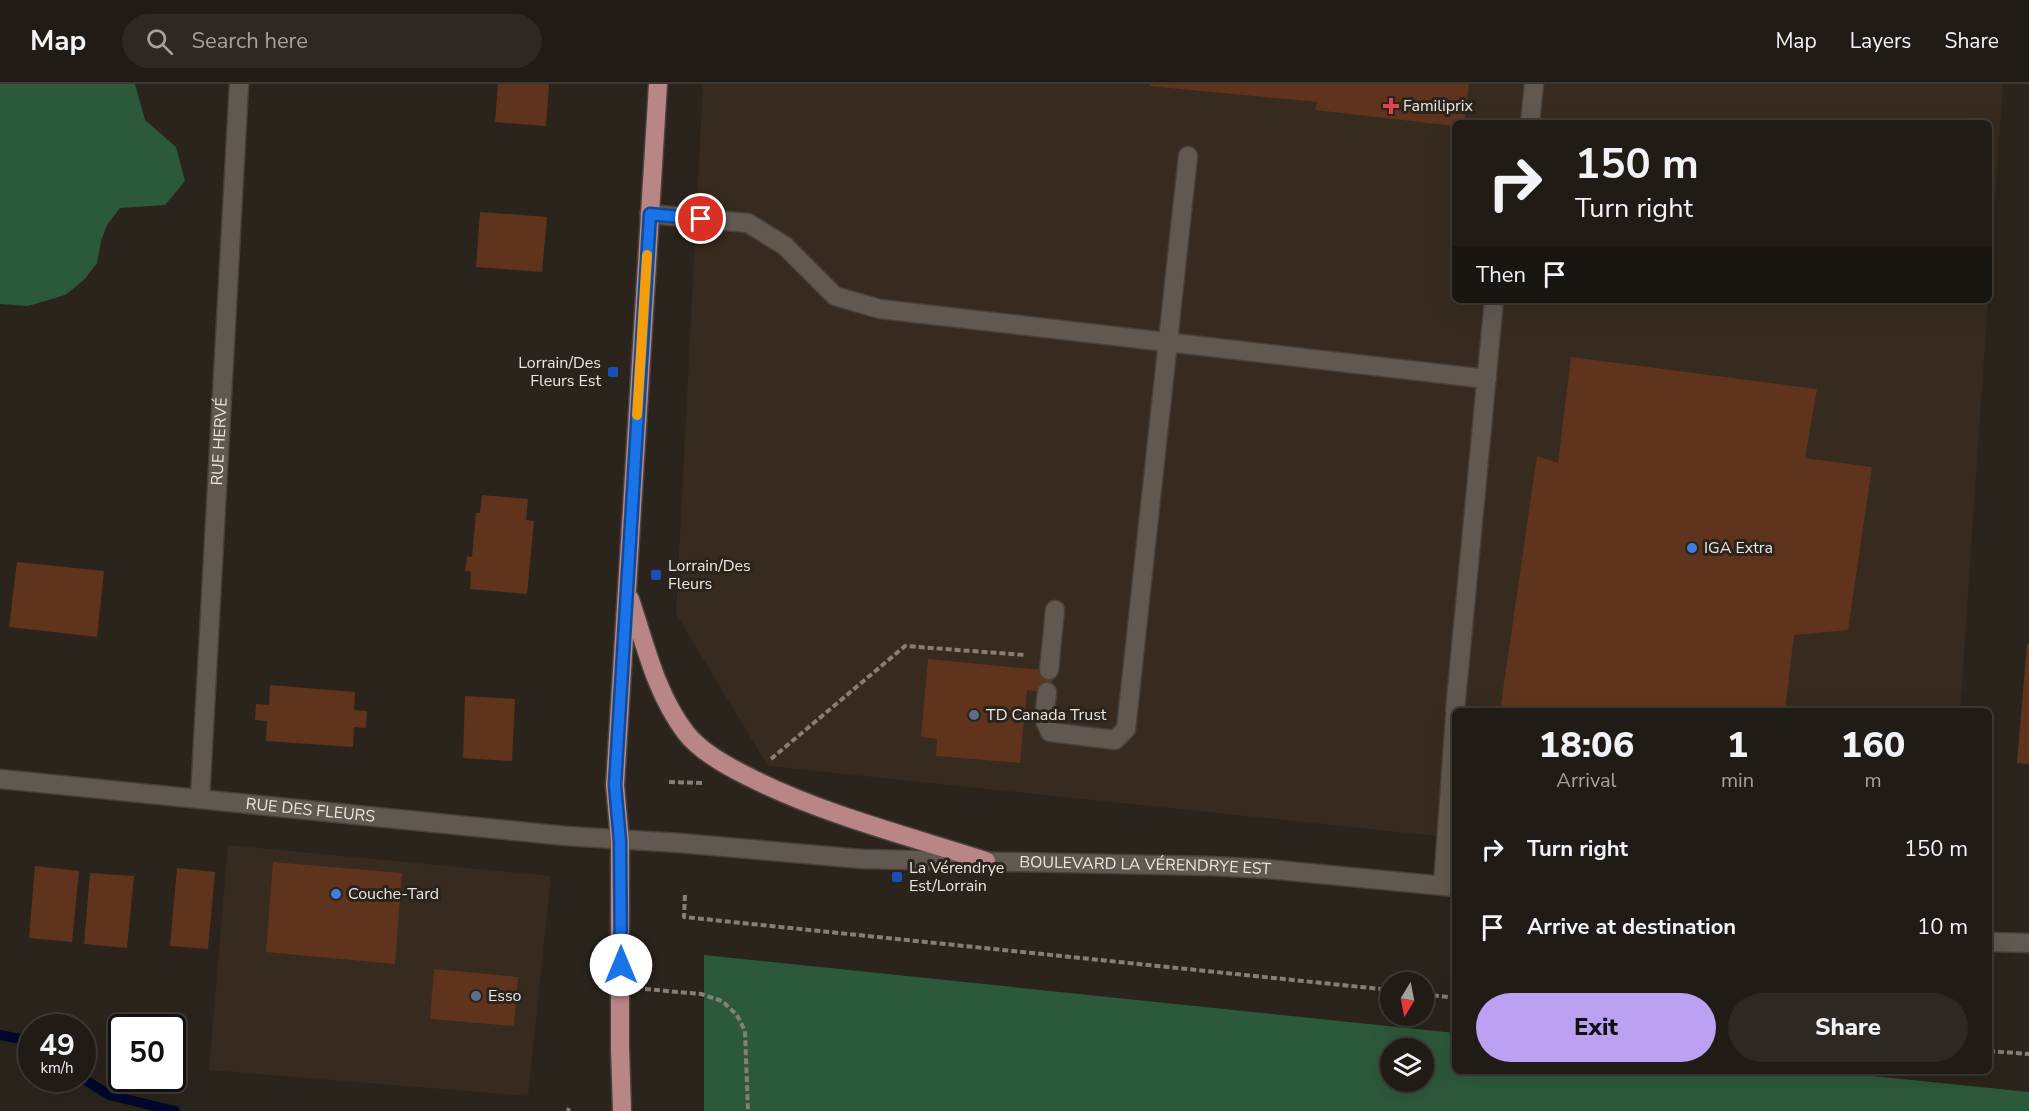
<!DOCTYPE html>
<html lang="en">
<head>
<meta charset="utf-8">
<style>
	:root { --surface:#201b15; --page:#2d2822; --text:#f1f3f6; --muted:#a2a1a0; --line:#3d3934; --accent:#bca0f2 }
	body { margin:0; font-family:"Nunito Sans",sans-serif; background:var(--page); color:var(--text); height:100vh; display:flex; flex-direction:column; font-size:22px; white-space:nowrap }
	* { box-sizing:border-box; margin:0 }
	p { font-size:20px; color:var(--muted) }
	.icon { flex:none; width:33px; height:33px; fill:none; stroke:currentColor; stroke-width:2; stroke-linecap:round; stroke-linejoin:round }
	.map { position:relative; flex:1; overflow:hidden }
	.side { position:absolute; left:1452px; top:624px; width:540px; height:366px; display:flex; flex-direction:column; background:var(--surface); border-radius:9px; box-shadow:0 6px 24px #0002,0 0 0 2px var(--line) }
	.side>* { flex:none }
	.hud { position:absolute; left:1452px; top:36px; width:540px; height:183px; border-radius:9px; box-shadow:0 6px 24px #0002,0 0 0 2px var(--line); background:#201b15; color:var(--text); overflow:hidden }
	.needle { width:39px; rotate:190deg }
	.buttons { position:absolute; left:1380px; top:888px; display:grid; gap:12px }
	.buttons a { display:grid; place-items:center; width:54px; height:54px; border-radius:50%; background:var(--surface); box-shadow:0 6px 24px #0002,0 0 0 2px var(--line); font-size:30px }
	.speed { position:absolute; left:18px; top:930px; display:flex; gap:12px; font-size:30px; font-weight:700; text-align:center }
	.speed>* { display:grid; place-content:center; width:78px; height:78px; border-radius:50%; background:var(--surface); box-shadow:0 6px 24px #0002,0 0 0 2px var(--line); line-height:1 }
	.speed small { font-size:15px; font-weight:400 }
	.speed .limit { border:3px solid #111; border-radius:9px; background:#fff; color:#111 }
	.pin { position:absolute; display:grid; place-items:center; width:51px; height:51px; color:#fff; margin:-26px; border:3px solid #fff; border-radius:50%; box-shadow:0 2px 6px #0007 }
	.me { position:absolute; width:66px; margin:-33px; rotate:0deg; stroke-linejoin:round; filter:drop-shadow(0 0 4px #0008) }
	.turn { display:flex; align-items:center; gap:21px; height:126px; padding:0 24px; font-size:27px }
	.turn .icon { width:78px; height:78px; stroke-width:2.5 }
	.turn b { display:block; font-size:42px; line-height:51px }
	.then { display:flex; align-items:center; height:57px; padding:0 24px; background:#0003; gap:12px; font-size:22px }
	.eta { display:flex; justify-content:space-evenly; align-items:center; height:102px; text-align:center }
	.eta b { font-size:36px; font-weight:800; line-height:42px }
	.action { display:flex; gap:12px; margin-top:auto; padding:12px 24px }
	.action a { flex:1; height:69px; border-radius:36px; background:var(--accent); color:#111; font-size:24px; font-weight:800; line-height:69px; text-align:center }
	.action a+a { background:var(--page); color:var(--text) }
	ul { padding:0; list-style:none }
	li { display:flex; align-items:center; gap:18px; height:78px; padding:0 24px }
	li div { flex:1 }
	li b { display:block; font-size:22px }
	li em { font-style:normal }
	header { display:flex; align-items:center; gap:36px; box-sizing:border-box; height:84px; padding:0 30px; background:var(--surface); border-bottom:2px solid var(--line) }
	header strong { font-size:28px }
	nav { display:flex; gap:33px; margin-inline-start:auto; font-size:21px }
	.search { width:420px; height:54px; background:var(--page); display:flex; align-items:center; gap:15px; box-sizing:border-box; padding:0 21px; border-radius:33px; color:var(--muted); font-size:22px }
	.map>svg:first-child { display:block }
</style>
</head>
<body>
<header>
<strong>Map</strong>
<div class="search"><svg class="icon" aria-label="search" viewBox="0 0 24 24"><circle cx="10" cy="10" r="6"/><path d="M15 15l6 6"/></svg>Search here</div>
<nav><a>Map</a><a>Layers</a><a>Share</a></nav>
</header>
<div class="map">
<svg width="2029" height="1027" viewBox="0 0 2029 1027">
	<rect width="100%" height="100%" fill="#2b241c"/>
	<path fill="#362b1e" d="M703,0H2003L1989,199V39H1455V216H1988L1960,627H1455V754L768,682L676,530Z
		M228,761L551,792L528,1012L209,986Z"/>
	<path fill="#2d593b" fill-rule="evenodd" d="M0,0H135L145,36L176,63L185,97L165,121L120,124L107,141L101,157L97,179L84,196L65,211L28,222L0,220Z
		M704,871L1455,949V987H1823L2029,1008V1027H704ZM1390,964H1424V998H1390Z"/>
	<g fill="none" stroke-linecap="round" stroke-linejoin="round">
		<path stroke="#00082b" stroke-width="10" d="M0,951L25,956L32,960
			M82,994L109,1011L175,1027"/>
	</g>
	<path fill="#60331d" d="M498,0H549L546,42L495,38Z
		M1150,0H1469L1464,39H1455V42L1315,26L1317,18L1149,2Z
		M480,128L547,133L542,188L476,183Z
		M1571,273L1817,305L1805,374L1872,383L1848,546L1794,551L1785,627H1500L1537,372L1558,379Z
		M482,411L528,415L526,436L534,437L527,510L470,505L471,488L465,487L467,472L472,473L476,429H480Z
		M17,478L104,487L97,553L9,543Z
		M2027,560H2029V680L2017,679Z
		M928,575L1053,587L1051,609L1027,606L1020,679L936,672L937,655L921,653Z
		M270,601L355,608L354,626L367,627L366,644L354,643L353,663L266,657L267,637L255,636L256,620L269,621Z
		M465,612L515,615L512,677L463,674Z
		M273,778L402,789L395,880L266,868Z
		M35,782L79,787L72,858L29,854Z
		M177,784L215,788L208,865L170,862Z
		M90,789L134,792L127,864L84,860Z
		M434,885L518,893L514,942L430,935Z"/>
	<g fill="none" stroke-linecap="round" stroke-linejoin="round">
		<defs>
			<g id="minor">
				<path d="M1530,39L1534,0"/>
				<path d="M649,130L748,139L785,162L835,212L880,225L1487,295"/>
				<path d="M1049,586L1055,526"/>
				<path d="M1047,608L1044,634L1050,648L1115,656L1126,645L1188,72"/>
				<path d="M1455,627L1494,216"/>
				<path id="s1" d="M0,695L566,752L680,759L862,775L1211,782L1268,785L1455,803"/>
				<path id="s2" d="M200,715L239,0"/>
				<path d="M1443,802L1455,633"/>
				<path d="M1989,858L2029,859"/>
			</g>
			<path id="major" d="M630,515C645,560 656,610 686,649C700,667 725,681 745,691C821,730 905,751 986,777
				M622,1027L620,963V757L615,701L658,0"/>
		</defs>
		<use href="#minor" stroke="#47413b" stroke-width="21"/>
		<use href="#major" stroke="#47413b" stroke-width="21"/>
		<path stroke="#857f78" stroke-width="4" stroke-dasharray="6 3" stroke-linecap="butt" d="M771,675L905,562L1025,571
			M669,698L702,699
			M685,811L684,833L1390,906
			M645,905L701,910L722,917L737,931L745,947L748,1027
			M1424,910L1455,914
			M1989,967L2029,970
			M568,1027L569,1024"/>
		<use href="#minor" stroke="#615950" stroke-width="18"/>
		<use href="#major" stroke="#b98585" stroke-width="18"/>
	</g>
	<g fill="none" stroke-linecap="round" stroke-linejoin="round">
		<defs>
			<path id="route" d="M621,881L620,757L615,701L650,130L701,135"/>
		</defs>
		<use href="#route" stroke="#114b97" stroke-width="15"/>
		<use href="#route" stroke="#1a73e8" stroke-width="10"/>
		<path stroke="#f59e0b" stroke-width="10" d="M637,331L647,171"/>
	</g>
	<path fill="#e0444e" stroke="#2b241c" stroke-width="2" d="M1388 13h6v6h6v6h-6v6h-6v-6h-6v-6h6z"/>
	<g fill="#1a4fb4" stroke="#2b241c" stroke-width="2">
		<rect x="607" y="282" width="12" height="12" rx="3"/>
		<rect x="650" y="485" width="12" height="12" rx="3"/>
		<rect x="891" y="787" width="12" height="12" rx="3"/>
	</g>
	<g fill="#3f7fe0" stroke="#2b241c" stroke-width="2">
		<circle cx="1692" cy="464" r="6"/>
		<circle cx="336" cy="810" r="6"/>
	</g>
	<g fill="#5c6f8a" stroke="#2b241c" stroke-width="2">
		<circle cx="974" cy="631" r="6"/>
		<circle cx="476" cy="912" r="6"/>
	</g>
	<g text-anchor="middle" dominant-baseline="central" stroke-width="6" stroke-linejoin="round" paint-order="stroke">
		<g font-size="16" fill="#ebe6e1" stroke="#2b241c" text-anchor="start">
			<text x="1403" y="22">Familiprix</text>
			<text x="601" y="279" text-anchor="end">Lorrain/Des<tspan x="601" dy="18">Fleurs Est</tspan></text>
			<text x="1704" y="464">IGA Extra</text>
			<text x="668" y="482">Lorrain/Des<tspan x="668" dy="18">Fleurs</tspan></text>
			<text x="986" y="631">TD Canada Trust</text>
			<text x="909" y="784">La Vérendrye<tspan x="909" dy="18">Est/Lorrain</tspan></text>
			<text x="348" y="810">Couche-Tard</text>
			<text x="488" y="912">Esso</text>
		</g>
		<g font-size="16" fill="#ebe6e1" stroke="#2b241c">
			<text stroke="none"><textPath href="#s2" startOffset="358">RUE HERVÉ</textPath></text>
			<text stroke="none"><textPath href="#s1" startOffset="312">RUE DES FLEURS</textPath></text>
			<text stroke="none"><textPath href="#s1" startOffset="1149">BOULEVARD LA VÉRENDRYE EST</textPath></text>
		</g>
	</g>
</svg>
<div class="buttons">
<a><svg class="needle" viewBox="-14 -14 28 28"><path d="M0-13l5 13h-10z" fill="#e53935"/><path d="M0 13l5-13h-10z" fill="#a2a1a0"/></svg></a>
<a><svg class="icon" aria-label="layers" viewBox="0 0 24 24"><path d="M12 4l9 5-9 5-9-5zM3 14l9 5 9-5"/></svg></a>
</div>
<div class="speed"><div>49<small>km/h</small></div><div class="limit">50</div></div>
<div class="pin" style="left:701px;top:135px;background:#d93025"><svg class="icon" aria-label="arrive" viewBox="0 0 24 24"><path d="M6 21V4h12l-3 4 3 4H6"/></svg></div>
<svg class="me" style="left:621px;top:881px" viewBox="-20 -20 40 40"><circle r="19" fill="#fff"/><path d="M0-13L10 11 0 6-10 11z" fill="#1a73e8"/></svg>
<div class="hud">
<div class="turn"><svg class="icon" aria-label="right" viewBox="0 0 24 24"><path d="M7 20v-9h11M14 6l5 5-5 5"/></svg><div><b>150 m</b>Turn right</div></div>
<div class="then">Then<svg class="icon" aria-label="arrive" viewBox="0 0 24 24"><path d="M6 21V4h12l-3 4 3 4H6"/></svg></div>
</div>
<section class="side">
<div class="eta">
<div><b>18:06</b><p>Arrival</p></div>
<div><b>1</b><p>min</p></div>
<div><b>160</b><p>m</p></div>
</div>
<ul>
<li><svg class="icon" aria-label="right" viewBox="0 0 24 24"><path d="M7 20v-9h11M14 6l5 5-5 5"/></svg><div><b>Turn right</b></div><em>150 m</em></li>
<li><svg class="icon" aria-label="arrive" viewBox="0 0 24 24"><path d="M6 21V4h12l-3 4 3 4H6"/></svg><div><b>Arrive at destination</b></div><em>10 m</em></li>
</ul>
<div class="action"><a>Exit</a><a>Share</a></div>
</section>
</div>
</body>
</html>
